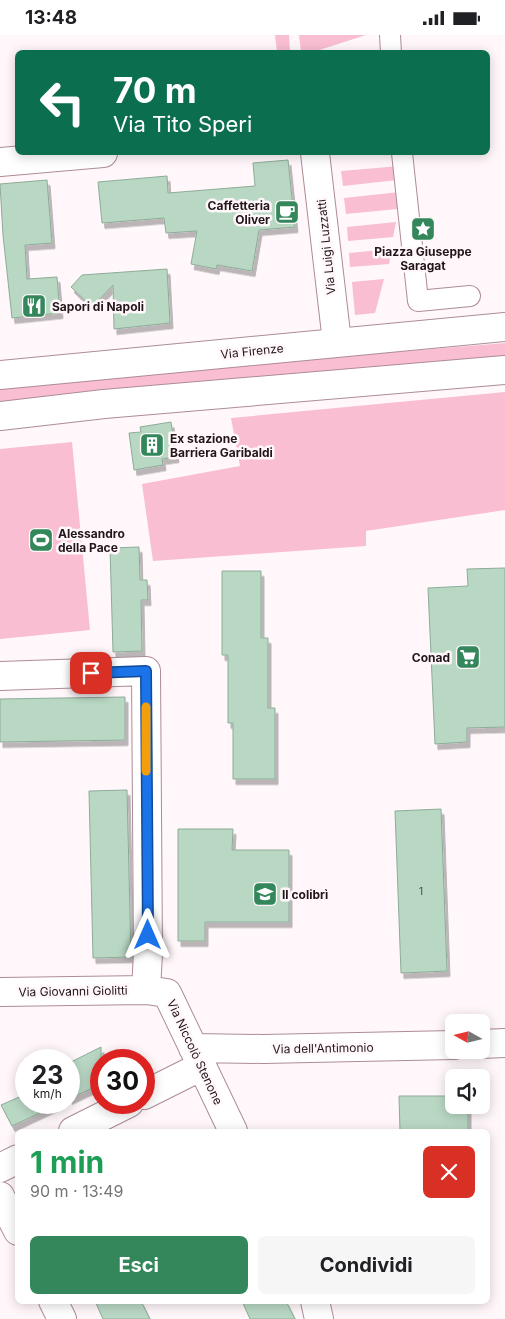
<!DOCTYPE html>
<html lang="it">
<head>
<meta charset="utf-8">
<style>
	:root { --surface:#fff; --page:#f6f6f6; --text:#202124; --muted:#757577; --accent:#33875a }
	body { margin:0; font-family:Inter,sans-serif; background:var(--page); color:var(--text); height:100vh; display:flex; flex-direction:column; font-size:19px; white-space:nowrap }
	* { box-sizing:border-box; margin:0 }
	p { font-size:16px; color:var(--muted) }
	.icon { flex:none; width:28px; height:28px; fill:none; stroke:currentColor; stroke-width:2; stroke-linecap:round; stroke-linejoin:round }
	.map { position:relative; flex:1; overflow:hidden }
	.details { position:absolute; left:15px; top:1094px; width:475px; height:175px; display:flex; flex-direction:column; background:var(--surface); border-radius:8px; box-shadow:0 2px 12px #0003 }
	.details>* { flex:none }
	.hud { position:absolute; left:15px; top:15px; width:475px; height:105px; border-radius:8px; box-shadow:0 2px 12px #0003; background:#0b6e4f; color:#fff; overflow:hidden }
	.needle { width:32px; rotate:278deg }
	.tools { position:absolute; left:445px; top:979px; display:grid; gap:10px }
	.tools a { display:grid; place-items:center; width:45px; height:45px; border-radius:8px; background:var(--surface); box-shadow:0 2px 12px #0003; font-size:25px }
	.speed { position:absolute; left:15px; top:1014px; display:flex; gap:10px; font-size:25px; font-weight:700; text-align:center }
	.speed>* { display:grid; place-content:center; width:65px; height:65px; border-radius:50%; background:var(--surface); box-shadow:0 2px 12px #0003; line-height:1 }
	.speed small { font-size:12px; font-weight:400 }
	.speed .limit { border:8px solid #d22; background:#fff; color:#111 }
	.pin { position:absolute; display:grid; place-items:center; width:42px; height:42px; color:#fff; margin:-21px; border-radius:10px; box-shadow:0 2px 8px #0006 }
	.me { position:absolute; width:55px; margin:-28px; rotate:0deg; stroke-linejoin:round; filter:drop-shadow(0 0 4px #0008) }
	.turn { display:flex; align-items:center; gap:18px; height:105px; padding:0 15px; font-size:22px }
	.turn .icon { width:65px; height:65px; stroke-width:2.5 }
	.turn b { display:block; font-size:35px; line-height:42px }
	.round { display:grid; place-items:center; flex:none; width:52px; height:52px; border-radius:8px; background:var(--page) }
	.headline { display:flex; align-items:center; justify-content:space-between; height:85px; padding:0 15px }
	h1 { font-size:30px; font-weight:700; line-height:38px; color:#1e9e55 }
	.cta { display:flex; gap:10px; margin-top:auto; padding:10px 15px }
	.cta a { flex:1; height:58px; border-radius:8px; background:var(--accent); color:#fff; font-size:20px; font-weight:700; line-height:58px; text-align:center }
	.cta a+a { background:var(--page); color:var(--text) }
	.status { display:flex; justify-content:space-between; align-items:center; height:35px; padding:0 25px; background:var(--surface); direction:ltr }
	.status svg { height:14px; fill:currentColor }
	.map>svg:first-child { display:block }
</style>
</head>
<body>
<div class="status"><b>13:48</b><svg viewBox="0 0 49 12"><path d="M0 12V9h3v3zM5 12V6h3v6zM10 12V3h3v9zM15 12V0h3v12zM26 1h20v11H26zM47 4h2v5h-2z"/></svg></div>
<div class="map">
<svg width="505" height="1284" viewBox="0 0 505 1284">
	<defs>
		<filter id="shadow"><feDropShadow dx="3" dy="5.5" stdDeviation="0" flood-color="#0004"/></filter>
	</defs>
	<rect width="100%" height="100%" fill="#fff7f9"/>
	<path fill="#f9bed2" d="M275,0H289L290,17H277Z
		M299,0H366L313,17H301Z
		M400,131L397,145L343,151L341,136Z
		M400,157L397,174L346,179L344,163Z
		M396,187L393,202L348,206L347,192Z
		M392,214L389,229L350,232L349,218Z
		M384,244L375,278L355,280L352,247Z
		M505,308V323L0,371V354L228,331Z
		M505,357V475L366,496V511L153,526L142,449L240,431L231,383Z
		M72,407L90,595L0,604V414Z"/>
	<path fill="#b9d8c4" stroke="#8dab98" filter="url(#shadow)" d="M288,125L295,192L259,195L252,236L217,230L216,234L191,229L197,196L166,198L164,183L102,188L98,147L167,141L168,158L255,151L253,128Z
		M47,145L52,208L25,210L27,244L57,242L60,278L12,283L3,200L0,149Z
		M167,234L170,288L114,294L113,250L92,272L71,252L82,240Z
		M171,387L176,422L162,424L163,430L134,435L129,398L141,397L140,392Z
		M139,512L140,545H147L148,565H141L142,616L113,617L110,513Z
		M505,533V692L467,693V707L435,709L428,553L468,551L467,534Z
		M222,536H261V603H268V673H275V744H233V688H228V620H222Z
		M125,662V705L0,707V664Z
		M127,755L131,922L93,923L89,756Z
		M441,774L447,936L401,938L395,776Z
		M178,794H233L232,815H289V887H205V906H178Z
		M101,1012V1049L69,1064V1028Z
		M26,1059V1068H61L12,1091L1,1070Z
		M399,1061H454V1070H468V1096H400Z
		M95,1266H141L150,1284H103Z
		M242,1266H286L295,1284H250Z"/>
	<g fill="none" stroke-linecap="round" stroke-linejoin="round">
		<defs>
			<path id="pedestrian" d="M390,0L391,18
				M402,118L418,266L470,261"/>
			<path id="minor" d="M315,118L337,307
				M0,127L103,118
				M0,641L146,636L148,918L146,955
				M0,957L146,955L167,958L233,1096
				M481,1009L505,1008
				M193,1013L263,1014L454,1010
				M144,1060L202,1031
				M73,1096L129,1068
				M0,1133L18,1124
				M0,1161L18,1196
				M53,1266L62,1284
				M315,1266L319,1284"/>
			<path id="secondary" d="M0,340L505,292
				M0,381L104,369L505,335"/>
		</defs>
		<use href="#pedestrian" stroke="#ad8c97" stroke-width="22"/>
		<use href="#minor" stroke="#ad8c97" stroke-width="30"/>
		<use href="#secondary" stroke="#ad8c97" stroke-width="30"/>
		<use href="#pedestrian" stroke="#fff" stroke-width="20"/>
		<use href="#minor" stroke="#fff" stroke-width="28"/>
		<use href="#secondary" stroke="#fff" stroke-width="28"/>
	</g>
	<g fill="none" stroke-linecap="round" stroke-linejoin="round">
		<defs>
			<path id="route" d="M91,638L146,636L148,900"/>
		</defs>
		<use href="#route" stroke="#114b97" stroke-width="12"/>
		<use href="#route" stroke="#1a73e8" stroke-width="9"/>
		<path stroke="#f59e0b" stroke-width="9" d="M146,672V736"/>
	</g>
	<defs>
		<symbol id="cafe-square" viewBox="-11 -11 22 22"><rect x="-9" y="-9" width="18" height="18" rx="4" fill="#33875a" stroke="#fff7f9"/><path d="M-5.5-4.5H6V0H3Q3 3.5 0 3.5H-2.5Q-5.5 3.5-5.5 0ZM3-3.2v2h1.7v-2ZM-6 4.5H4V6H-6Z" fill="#fff"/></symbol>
		<symbol id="sight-square" viewBox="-11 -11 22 22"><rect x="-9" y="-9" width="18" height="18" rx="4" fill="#33875a" stroke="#fff7f9"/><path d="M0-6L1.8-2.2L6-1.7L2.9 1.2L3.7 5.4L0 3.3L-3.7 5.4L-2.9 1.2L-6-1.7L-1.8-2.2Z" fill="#fff"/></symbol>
		<symbol id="restaurant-square" viewBox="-11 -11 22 22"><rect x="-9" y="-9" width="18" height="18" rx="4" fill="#33875a" stroke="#fff7f9"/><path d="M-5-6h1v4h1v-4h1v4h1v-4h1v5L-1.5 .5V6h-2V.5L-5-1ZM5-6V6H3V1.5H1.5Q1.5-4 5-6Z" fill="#fff"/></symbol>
		<symbol id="building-square" viewBox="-11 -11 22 22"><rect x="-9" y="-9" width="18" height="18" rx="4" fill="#33875a" stroke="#fff7f9"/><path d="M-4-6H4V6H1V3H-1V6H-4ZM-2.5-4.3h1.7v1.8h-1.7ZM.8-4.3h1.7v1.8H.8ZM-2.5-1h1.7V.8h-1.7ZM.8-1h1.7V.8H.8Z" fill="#fff"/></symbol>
		<symbol id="stadium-square" viewBox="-11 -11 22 22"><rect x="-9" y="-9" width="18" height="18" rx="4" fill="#33875a" stroke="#fff7f9"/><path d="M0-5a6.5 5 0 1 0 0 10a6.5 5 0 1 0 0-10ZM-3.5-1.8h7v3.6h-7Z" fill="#fff"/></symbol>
		<symbol id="supermarket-square" viewBox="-11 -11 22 22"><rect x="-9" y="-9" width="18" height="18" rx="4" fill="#33875a" stroke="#fff7f9"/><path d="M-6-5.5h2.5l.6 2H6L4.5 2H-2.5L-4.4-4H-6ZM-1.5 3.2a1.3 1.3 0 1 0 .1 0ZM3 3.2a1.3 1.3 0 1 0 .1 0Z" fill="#fff"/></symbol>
		<symbol id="school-square" viewBox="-11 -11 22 22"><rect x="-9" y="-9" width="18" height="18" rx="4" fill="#33875a" stroke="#fff7f9"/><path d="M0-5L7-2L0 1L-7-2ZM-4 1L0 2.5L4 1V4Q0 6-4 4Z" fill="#fff"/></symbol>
	</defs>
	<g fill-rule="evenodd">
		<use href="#cafe-square" x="273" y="163" width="28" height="28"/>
		<use href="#sight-square" x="409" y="180" width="28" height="28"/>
		<use href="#restaurant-square" x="20" y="257" width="28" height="28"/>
		<use href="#building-square" x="138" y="396" width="28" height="28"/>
		<use href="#stadium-square" x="27" y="491" width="28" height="28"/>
		<use href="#supermarket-square" x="454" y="608" width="28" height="28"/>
		<use href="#school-square" x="251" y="845" width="28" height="28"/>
	</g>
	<g text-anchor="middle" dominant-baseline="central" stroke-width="5" stroke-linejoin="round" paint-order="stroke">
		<g font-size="10" fill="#484644">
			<text x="421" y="856">1</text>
		</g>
		<g font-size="12" font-weight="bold" fill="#22161a" stroke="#fff7f9" text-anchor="start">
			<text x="270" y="170" text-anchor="end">Caffetteria<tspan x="270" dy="14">Oliver</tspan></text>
			<text x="423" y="216" text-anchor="middle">Piazza Giuseppe<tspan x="423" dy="14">Saragat</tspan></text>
			<text x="52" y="271">Sapori di Napoli</text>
			<text x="170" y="403">Ex stazione<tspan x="170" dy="14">Barriera Garibaldi</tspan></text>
			<text x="58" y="498">Alessandro<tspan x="58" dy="14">della Pace</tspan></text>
			<text x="450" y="622" text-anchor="end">Conad</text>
			<text x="282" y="859">Il colibrì</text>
		</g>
		<g font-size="12" fill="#22161a" stroke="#fff7f9">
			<text transform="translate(326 212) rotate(-96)">Via Luigi Luzzatti</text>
			<text transform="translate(252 316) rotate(-6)">Via Firenze</text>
			<text transform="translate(73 956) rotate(-1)">Via Giovanni Giolitti</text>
			<text transform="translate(323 1013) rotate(-1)">Via dell'Antimonio</text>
			<text transform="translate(195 1017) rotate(65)">Via Niccolò Stenone</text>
		</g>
	</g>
</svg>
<div class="tools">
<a><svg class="needle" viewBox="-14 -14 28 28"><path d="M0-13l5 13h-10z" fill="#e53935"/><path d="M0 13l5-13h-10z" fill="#757577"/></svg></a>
<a><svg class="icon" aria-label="sound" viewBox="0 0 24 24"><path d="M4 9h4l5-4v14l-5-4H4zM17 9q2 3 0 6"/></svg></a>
</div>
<div class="speed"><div>23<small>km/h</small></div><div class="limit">30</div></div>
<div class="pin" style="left:91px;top:638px;background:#d93025"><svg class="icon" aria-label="arrive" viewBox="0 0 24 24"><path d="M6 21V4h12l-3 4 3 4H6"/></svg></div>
<svg class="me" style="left:148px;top:900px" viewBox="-20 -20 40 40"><path d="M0-17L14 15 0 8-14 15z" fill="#1a73e8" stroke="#fff" stroke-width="4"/></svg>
<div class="hud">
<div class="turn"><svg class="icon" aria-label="left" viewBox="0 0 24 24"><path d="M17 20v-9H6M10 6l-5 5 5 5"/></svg><div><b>70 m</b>Via Tito Speri</div></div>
</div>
<section class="details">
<div class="headline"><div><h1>1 min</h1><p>90 m · 13:49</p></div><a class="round" style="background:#d93025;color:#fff"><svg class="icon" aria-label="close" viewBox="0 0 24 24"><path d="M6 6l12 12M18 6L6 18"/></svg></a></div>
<div class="cta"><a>Esci</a><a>Condividi</a></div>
</section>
</div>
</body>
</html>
